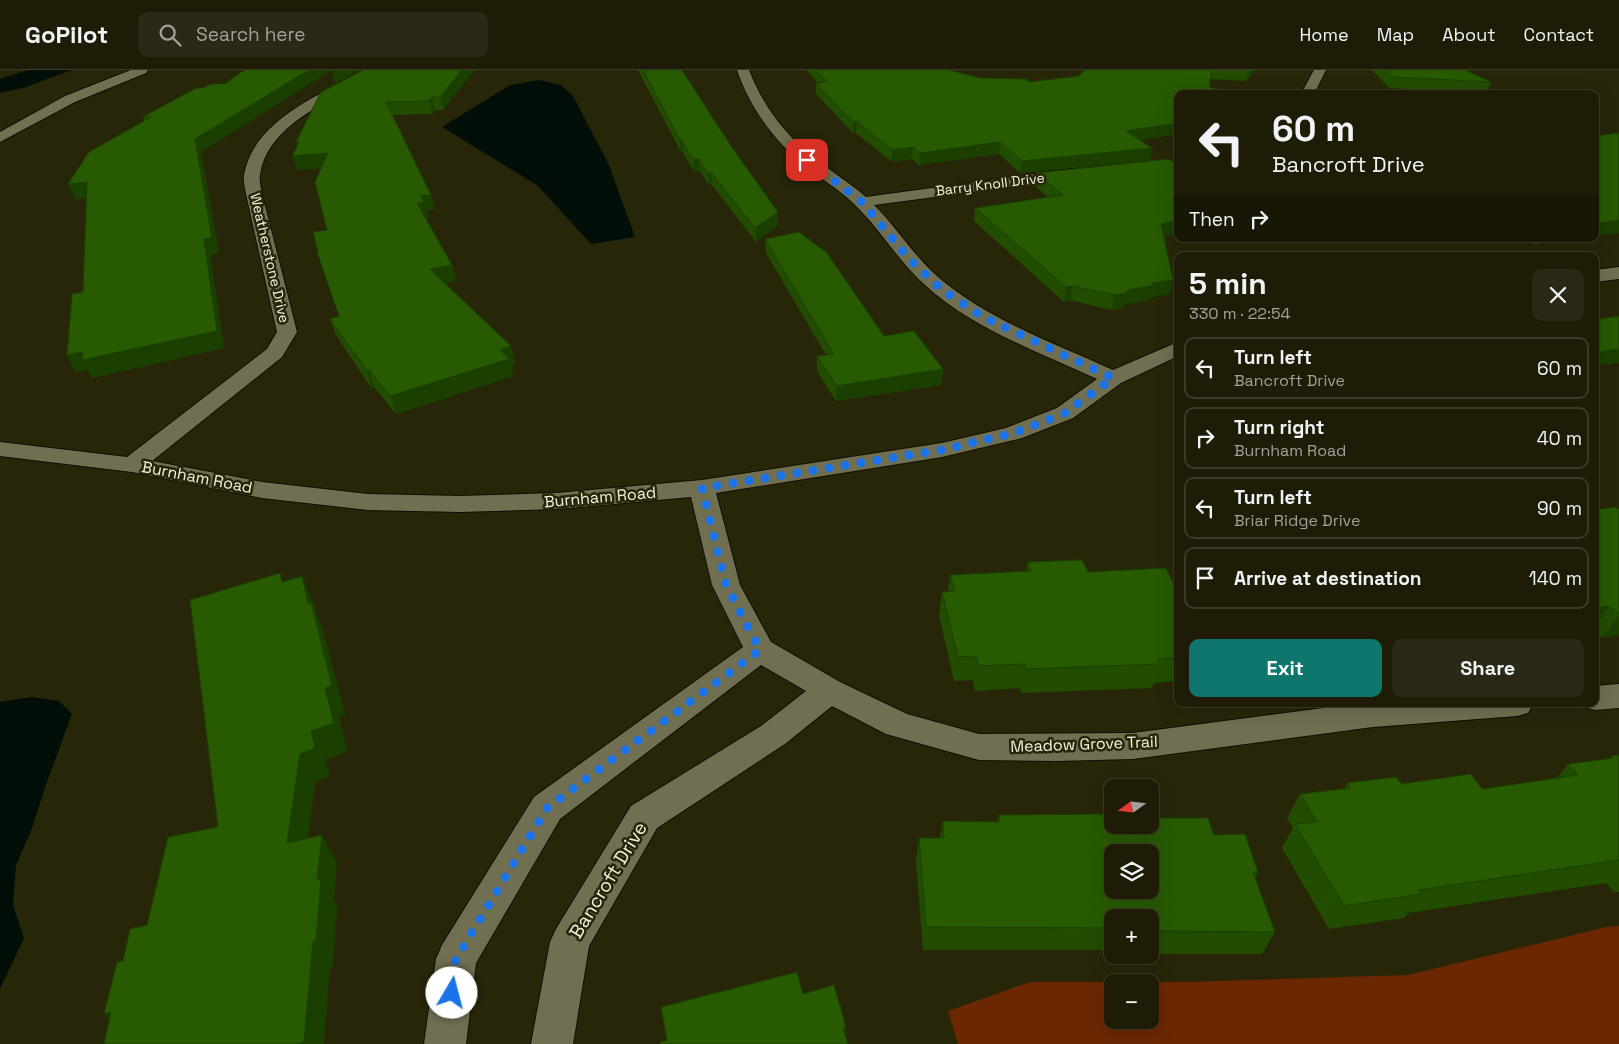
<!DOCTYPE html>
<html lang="en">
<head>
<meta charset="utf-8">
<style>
	:root { --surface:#1e1c07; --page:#2b2915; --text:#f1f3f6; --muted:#a1a19b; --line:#3c3a28; --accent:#0f766e }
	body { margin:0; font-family:"Space Grotesk",sans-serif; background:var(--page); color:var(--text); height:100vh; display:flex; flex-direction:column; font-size:19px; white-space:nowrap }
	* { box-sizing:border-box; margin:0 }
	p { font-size:16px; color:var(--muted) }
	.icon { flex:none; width:28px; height:28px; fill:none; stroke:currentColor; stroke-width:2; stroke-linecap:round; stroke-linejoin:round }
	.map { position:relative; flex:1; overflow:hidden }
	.panel { position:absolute; left:1174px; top:182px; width:425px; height:455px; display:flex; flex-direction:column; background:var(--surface); border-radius:10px; box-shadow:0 5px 20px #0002,0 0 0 1px var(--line) }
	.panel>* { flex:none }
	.guide { position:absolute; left:1174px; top:20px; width:425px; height:152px; border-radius:10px; box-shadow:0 5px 20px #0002,0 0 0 1px var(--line); background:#1e1c07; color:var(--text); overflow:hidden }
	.needle { width:32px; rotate:255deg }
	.buttons { position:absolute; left:1104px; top:709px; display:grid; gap:10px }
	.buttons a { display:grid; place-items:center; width:55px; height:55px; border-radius:10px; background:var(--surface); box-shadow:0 5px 20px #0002,0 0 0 1px var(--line); font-size:25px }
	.pin { position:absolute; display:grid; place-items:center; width:42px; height:42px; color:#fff; margin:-21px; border-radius:10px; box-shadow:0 2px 8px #0006 }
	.me { position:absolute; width:55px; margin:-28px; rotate:8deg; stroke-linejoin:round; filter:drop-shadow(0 0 4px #0008) }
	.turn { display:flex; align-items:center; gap:18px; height:105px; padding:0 15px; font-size:22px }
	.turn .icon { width:65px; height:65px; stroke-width:2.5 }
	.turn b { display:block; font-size:35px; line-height:42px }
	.then { display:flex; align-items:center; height:48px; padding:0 15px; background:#0003; gap:10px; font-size:19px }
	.round { display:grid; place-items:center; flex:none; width:52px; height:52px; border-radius:10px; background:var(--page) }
	.head { display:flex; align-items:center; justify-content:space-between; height:85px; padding:0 15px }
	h1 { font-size:30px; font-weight:700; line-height:38px }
	.button { display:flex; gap:10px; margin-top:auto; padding:10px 15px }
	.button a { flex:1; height:58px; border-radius:10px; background:var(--accent); color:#fff; font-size:20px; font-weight:700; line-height:58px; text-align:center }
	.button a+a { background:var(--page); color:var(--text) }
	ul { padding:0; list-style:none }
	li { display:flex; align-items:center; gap:15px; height:62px; margin:0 10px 8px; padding:0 5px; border:2px solid var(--line); border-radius:10px }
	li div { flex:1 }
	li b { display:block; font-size:19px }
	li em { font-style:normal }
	header { display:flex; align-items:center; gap:30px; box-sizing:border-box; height:70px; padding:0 25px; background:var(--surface); border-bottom:1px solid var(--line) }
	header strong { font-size:24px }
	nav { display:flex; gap:28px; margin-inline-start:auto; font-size:18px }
	.search { width:350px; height:45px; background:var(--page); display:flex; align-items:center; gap:12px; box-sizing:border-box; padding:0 18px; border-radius:10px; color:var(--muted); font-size:19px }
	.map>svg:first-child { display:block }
</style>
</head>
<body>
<header>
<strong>GoPilot</strong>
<div class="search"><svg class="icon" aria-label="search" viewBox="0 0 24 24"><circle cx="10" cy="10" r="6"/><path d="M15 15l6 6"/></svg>Search here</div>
<nav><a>Home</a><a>Map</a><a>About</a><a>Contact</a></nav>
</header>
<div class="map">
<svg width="1619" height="974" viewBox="0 0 1619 974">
	<rect width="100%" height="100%" fill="#282609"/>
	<path fill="#6a2702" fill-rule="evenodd" d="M1619,856V974H958L948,941L1030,912H1186L1408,905L1606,857ZM1112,912H1150V950H1112Z"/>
	<path fill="#020e08" d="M28,0H72L23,18L0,23V9Z
		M539,10L561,15L573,26L609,95L635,167L591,174L538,116L442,57L510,15Z
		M32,627L59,631L72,644L44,720L31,761L16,795L13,835L24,868L0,919V632Z"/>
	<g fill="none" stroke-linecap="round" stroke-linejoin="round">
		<defs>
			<path id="minor" d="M131,0H148L146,3L75,32L0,72V62L65,26Z
				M364,0H379C372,9 357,15 347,20C313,39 266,62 260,105C259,111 261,118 262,124L297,262L282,287L152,391L262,412L368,424L460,426L557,423L702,410L942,373L1006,358L1057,338L1097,309C1039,282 973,259 925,215C897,190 879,157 852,132C837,118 820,108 804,95C774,71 749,36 737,0H749C762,34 784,64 813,87C830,101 849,112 866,127L1072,99L1077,101L1080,104L1077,107L1072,109L874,135C897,158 914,186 938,207C988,250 1054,273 1113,300L1178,272V286L1121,313L1073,348L1022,368L942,387L716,423L740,515L771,572L840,612L907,644L979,664L1133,663L1355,634H1533L1528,643L1517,646L1373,657L1133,689L1057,691L979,690L886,664L832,636L785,674L657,758L589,876L573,974H531L550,872L556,859L631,736L761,656L806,621L761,595L560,749L476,893L466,974H424L436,889L442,875L534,727L743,577L712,515L691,427L557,439L460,442L368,440L262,428L132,402L0,386V372L127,387L267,279L277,262L246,124C245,118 243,111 244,105C254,49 321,25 364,0Z
				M1314,0H1326L1314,24H1301Z
				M1619,197V209L1595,212V200Z
				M1619,614V638L1595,640L1584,637L1582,634H1595V616Z"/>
		</defs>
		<use href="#minor" stroke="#110f00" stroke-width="2"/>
		<use href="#minor" fill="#716f51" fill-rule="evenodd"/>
	</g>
	<path fill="#224d01" d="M363,0H474L443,40H435L432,44L392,45L431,125L434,139L426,141L428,147L425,148L452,195L456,211L444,213L515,294L511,295L513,306L396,344L375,318L372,319L336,265L330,249L339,246L318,182L327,160L321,98L297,100V75L296,72Z
		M638,0H682L733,79L778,142V155L756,172L712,115H709L700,101L694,102L683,82H681Z
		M806,0H949L980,8L1029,12L1079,6L1084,0H1256L1246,11L1210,9L1178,64L1140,70L1150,90L1020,103L999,84L919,95L912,89L892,92L856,63H853L816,24V13H818Z
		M1372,0H1465L1491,12L1486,23L1389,18Z
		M225,14L201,82L219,183L210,185L224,278L92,308L88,300L76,302L67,285L83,222L86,128L75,129L145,51L143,47L203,18Z
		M1178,95V162L1164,166L1170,224L1151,227L1150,230L1125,234L1123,238L1111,240L1070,230L1064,232L974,151L975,138L1048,127L1034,115L1036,103Z
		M765,169L884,266L943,299L941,315L836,331L817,301V286L826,285L766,183Z
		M1527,169H1575L1534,174Z
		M1619,439V565L1602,568L1595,562V440Z
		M1028,492L1088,502L1173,513H1178V611L1154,613L1152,618L1021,623L1020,618L975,621L973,610L954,611L939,545L942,522L948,521L950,505L1026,501Z
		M1619,685V822H1614L1606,813L1408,843L1404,848L1329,859L1282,778L1293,758L1287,748L1300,724L1344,719L1347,713L1401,714L1482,719L1557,708L1568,694L1610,689L1612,686Z
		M999,745L1156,748L1214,765L1258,802L1255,808L1275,862L1262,884H1150V848H1112V880H923L916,791L919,768H940L943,751L997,752Z"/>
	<path fill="#1b3f01" d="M309,0H332L201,82L219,183L210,185L224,278L92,308L88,300L76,302L67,285L195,69Z
		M334,0H360L335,13L332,1Z
		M462,0H474L443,40L440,27Z
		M1249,0H1256L1246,11L1249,1Z
		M432,27L435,40L432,44L429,31Z
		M857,51L856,63H853V52Z
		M1178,53V64L1124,72L1126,61Z
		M680,70H682L683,82H681Z
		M296,72H299L328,83L332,97L297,100L292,86L300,85Z
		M1000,72L999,84L919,95L920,83Z
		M913,77L912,89L892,92V80Z
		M1152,78L1150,90L1020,103L1022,91Z
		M693,89H699L700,101L694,102Z
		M711,102L712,115H709L708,103Z
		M87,112L94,127L75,129L68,114Z
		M431,125L434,139L426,141L428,147L421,148L417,133L421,126Z
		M778,142V155L756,172L755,158Z
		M1178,150V162L1158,167L1161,154Z
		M1619,150V163L1595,166V154Z
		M1537,169H1575L1534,174Z
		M452,195L456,211L434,215L430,199Z
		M1173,210L1170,224L1151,227L1150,230L1125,234L1123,238L1111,240L1114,225L1128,220L1151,213Z
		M1073,216L1070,230L1064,232L1066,217Z
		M511,276L515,294L511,295L513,306L396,344L390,326L500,280Z
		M1619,279V293L1595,296V283Z
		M943,299L941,315L836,331L837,316Z
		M369,300L375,318L372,319L367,301Z
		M302,506L314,534L317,546L323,560L345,644L339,646L347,682L325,690L330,706L315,712L304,801L287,773L300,684L311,661L325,618L308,533Z
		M1609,536L1595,556V538Z
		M1619,546V565L1602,568Z
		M322,765L337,793L334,830L337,836L333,897L330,898L324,974H297Z
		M111,942L129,969L104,944Z
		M846,957L845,974L843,958Z"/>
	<path fill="#275a01" stroke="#1b3f01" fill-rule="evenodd" d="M244,0H309L195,69L212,168L204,169L217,261L82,290L83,282L67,285L72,224L83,222L87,112L68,114L89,82L151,47H143L196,18H203L211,14H225Z
		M363,0H462L440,27H432L429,31L386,32L431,125L421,126L424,132L417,133L452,195L430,199L511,276L500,280L509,289L390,326L369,300L367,301L330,249L339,246L317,182H318L313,162L327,160L315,112L328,83L292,86L299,72H296L321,22Z
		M643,0H682L733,79L778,142L755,158L711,102L708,103L699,89H693L682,70H680Z
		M815,0H949L980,8L1027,9L1029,12L1079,6L1084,0H1212L1209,17L1236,24H1178V53L1126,61L1152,78L1022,91L1000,72L920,83L913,77L892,80L857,51L853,52L816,13L827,12Z
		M1385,0H1465L1491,12L1393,7Z
		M1619,63V150L1595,154V66Z
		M1169,89L1178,95V150L1161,154L1173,210L1151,213L1154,215L1128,220L1126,223L1114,225L1073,216L1066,217L975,138L1063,125L1036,103Z
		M799,162L827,183L884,266L914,261L943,299L837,316L817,286L834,284L765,169Z
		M1619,246V279L1595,283V250Z
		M1615,437L1619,439V544L1609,536L1595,538V440Z
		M1082,490L1088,502L1166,498L1173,513H1178V588L1158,589L1160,594L1026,599L1025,594L979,596L976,586L958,587L942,522L955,521L950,505L1031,501L1028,492Z
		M280,503L282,512L302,506L308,533L311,532L332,616L325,618L334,653L311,661L315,678L300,684L287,773L322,765L317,810L321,809L316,871H313L304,972L297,974H104L111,942L104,944L117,892L123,891L130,859L147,855L168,767L218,757L190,530Z
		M1619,685V790L1419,820L1422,824L1344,836L1295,754L1317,752L1300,724L1350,718L1347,713L1396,707L1401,714L1471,704L1482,719L1578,705L1568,694L1614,688L1612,686Z
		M1112,744V755H1150V744H1154L1156,748H1208L1214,765L1245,764L1258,802H1253L1275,862L1152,861L1151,858H1150V848H1112V858L926,857L919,768H944L943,751L999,752V745ZM1112,782H1150V820H1112Z
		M797,902L803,924L834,915L846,957L843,958L848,974H660V972L667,970L661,937Z"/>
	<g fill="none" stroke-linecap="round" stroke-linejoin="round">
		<path stroke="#1a73e8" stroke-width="9" stroke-dasharray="0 16.2" d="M452,923L456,889L547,738L760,580L726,515L702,418L942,380L1014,363L1065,343L1113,308L983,247L941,219L910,190L862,132L807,90"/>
	</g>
	<g text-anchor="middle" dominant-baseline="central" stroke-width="5" stroke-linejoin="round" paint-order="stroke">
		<g font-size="14" fill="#f2f2e1" stroke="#282609">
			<text transform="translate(990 114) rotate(-7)">Barry Knoll Drive</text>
			<text transform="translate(270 188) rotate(77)">Weatherstone Drive</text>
		</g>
		<g font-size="16" fill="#f2f2e1" stroke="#282609">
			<text transform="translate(197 407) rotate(11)">Burnham Road</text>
			<text transform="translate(600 427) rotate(-5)">Burnham Road</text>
			<text transform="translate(1084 674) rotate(-2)">Meadow Grove Trail</text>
		</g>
		<g font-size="19" fill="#f2f2e1" stroke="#282609">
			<text transform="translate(608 810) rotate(-59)">Bancroft Drive</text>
		</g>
	</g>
</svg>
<div class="buttons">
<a><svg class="needle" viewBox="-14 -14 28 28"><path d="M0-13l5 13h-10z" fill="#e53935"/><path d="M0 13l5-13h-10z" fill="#a1a19b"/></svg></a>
<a><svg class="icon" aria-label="layers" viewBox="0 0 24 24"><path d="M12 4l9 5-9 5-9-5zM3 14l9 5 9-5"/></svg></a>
<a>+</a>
<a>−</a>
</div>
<div class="pin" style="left:807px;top:90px;background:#d93025"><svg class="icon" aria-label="arrive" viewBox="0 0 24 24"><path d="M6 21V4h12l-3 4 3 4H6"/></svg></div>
<svg class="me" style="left:452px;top:923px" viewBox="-20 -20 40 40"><circle r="19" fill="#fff"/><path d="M0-13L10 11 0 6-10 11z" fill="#1a73e8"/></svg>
<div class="guide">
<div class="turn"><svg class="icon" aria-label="left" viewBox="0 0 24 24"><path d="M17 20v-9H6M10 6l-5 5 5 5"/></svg><div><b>60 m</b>Bancroft Drive</div></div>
<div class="then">Then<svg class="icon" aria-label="right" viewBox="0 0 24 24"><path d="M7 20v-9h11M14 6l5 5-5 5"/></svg></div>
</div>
<section class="panel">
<div class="head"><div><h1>5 min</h1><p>330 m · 22:54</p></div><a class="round"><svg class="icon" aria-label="close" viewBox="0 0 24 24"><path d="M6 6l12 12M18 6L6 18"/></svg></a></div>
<ul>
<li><svg class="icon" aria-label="left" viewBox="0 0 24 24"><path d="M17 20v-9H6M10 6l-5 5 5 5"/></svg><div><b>Turn left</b><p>Bancroft Drive</p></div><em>60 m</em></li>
<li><svg class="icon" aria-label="right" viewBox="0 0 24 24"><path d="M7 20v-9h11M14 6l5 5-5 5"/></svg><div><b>Turn right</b><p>Burnham Road</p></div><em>40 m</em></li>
<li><svg class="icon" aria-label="left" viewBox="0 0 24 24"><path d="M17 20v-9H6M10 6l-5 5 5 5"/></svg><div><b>Turn left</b><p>Briar Ridge Drive</p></div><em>90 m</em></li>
<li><svg class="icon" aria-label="arrive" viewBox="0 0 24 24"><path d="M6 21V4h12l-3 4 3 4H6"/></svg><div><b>Arrive at destination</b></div><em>140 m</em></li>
</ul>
<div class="button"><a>Exit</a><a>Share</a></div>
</section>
</div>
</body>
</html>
